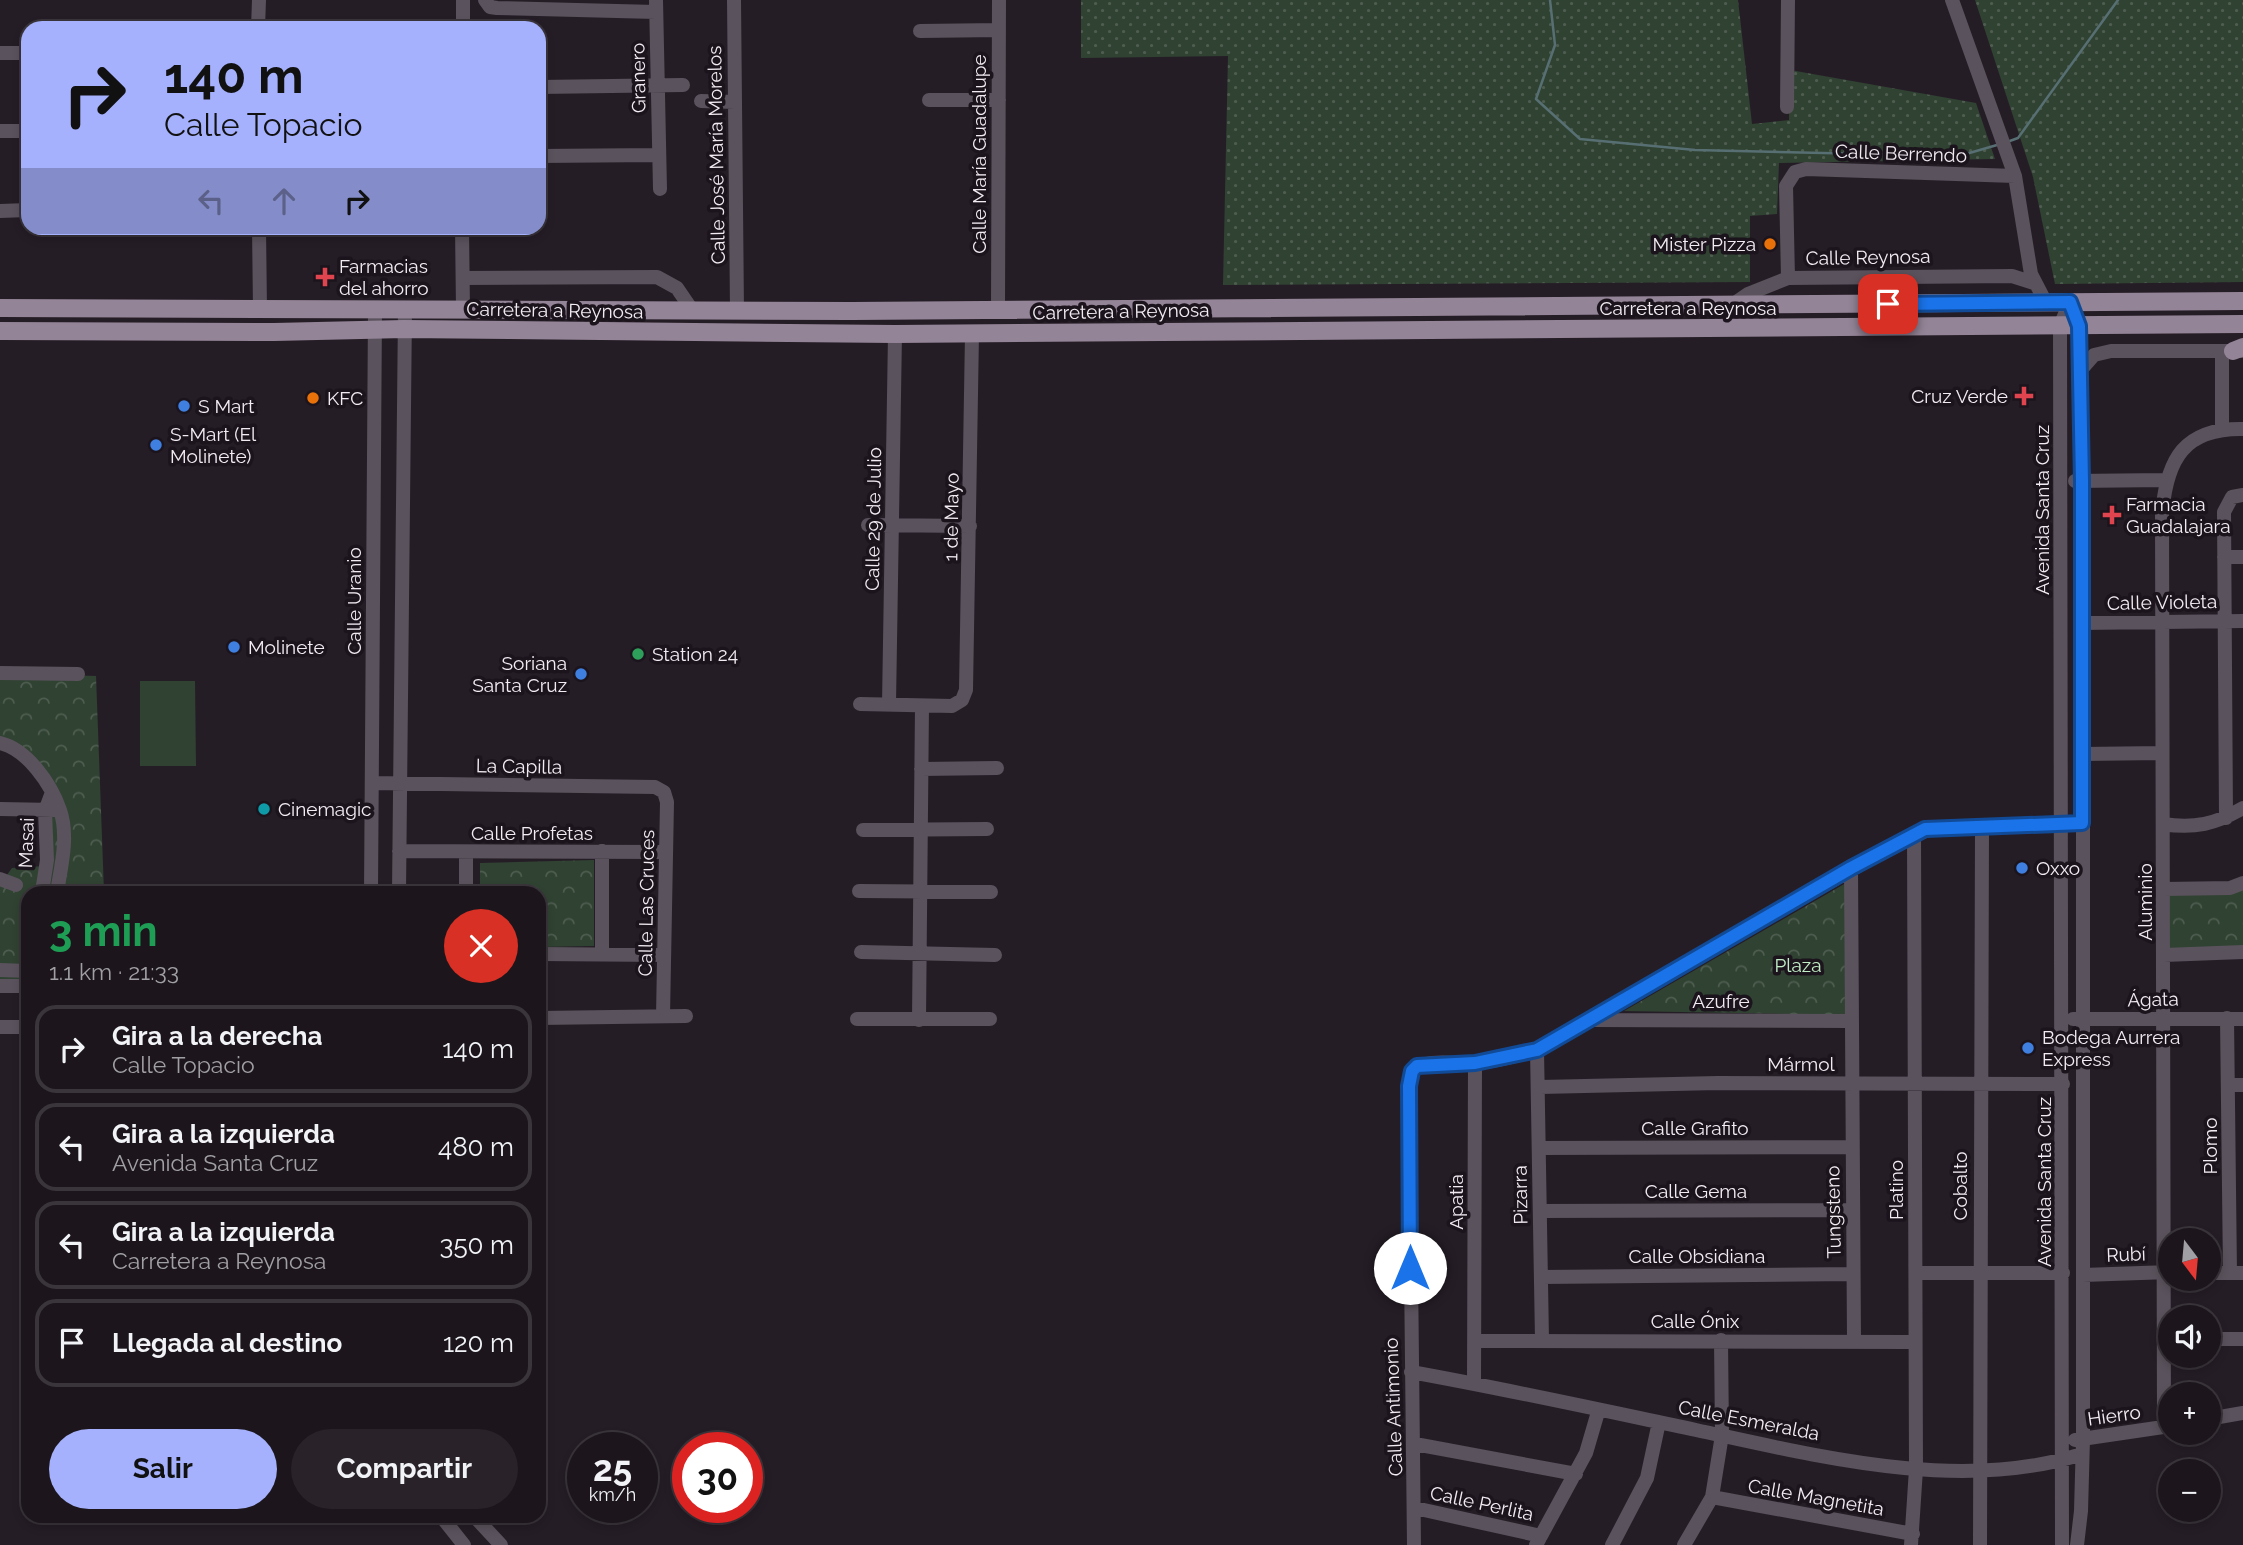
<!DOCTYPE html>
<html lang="es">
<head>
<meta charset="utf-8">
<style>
	:root { --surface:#1c161c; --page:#292329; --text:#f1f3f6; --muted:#a09fa3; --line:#3a353b; --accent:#a5b1fc }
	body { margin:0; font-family:Raleway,sans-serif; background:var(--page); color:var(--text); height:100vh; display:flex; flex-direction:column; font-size:26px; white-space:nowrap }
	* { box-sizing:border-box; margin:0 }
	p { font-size:23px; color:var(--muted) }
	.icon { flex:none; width:38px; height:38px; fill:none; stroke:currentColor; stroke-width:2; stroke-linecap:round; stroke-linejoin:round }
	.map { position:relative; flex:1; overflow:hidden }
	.sheet { position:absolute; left:21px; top:886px; width:525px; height:637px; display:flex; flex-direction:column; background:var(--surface); border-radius:21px; box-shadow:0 4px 10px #0003,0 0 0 2px var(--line) }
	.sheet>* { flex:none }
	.banner { position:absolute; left:21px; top:21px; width:525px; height:214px; border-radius:21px; box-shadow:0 4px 10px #0003,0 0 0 2px var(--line); background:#a5b1fc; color:#111; overflow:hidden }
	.needle { width:46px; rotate:164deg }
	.buttons { position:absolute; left:2158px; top:1228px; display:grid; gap:14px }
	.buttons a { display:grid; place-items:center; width:63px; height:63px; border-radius:50%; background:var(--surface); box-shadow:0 4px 10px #0003,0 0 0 2px var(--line); font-size:35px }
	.speed { position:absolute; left:567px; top:1432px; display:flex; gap:14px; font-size:35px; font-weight:700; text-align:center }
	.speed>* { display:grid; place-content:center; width:91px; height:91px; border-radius:50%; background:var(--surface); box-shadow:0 4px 10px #0003,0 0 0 2px var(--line); line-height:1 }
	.speed small { font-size:18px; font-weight:400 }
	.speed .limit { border:10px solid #d22; background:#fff; color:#111 }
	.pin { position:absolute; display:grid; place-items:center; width:60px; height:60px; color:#fff; margin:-30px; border-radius:14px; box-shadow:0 4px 10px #0006 }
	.me { position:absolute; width:77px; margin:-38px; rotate:0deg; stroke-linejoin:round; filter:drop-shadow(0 0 5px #0008) }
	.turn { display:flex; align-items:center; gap:24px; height:147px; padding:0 28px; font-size:32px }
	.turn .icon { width:91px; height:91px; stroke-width:2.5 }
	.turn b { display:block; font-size:49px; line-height:60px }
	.lanes { display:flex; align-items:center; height:66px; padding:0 28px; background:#0003; justify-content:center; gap:35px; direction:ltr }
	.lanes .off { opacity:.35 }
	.round { display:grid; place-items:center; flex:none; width:74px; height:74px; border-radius:37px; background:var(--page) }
	.summary { display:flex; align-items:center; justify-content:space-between; height:119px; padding:0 28px }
	h1 { font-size:42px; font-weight:700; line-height:52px; color:#1e9e55 }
	.action { display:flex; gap:14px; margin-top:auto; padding:14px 28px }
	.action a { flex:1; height:80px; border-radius:42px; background:var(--accent); color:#111; font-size:28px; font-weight:700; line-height:80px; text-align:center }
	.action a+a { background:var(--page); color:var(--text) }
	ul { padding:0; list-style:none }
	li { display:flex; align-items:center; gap:21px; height:88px; margin:0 14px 10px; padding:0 14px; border:4px solid var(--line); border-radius:21px }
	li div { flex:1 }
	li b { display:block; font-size:26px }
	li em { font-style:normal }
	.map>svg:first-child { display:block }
</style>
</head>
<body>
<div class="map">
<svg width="2243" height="1545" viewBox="0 0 2243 1545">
	<defs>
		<pattern id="grass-dots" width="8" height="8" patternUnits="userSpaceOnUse" patternTransform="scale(1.75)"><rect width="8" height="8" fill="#304232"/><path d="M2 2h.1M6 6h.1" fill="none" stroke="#4e5d50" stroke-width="1.8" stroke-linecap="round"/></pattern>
		<pattern id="park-crowns" width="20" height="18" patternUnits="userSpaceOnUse" patternTransform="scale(1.75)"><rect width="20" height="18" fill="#304232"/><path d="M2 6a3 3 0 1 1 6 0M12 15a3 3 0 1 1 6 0" fill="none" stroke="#4e5d50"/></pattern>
	</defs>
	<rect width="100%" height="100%" fill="#251d26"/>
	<path fill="url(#grass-dots)" d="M1081,0H1738L1752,124L1789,120L1790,70L1976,103L1995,159L1779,163L1777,214L1750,216V282L1223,285L1228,56L1081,58Z
		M1975,0H2243V282L2055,284L2033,177Z"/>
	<path fill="url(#park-crowns)" d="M0,673L96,676L104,892H28V986H0V879H4L12,868L46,866L51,795L41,777L0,743Z
		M594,860V946L539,947V892H480V863Z
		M1846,883V1015L1624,1011Z
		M2243,883V952L2164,955V889Z"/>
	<path fill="#304232" d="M140,681H195L196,766H140Z"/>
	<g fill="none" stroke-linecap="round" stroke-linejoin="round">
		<path stroke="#576f73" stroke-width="2.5" d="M1550,0L1555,45L1536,99L1580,139L1695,150L1959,156L1997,145
			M2007,142L2018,138L2118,0"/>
		<path stroke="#5a525c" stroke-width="14" d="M463,0V28
			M485,0L490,7L497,8L656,12
			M656,0L660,189
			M734,0L737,310
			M1952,0L2015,176L2031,274L2046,303
			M258,28L259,0
			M920,31L999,30
			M0,53H28
			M539,87L683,85
			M929,100H999
			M701,101L735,102
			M1787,107L1788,0
			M0,131H28
			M539,156L657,155
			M0,211L28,210
			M259,228L260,309
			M462,228L463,309
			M463,278L657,277L677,288L692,310
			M1788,278L1786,186L1795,172L1806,169L2015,176
			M1732,305L1748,294L1788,278L2012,276L2034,283
			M998,309L999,0
			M2076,317L2079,326L2083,481V1439L2081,1511L2077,1545
			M2222,351V429
			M2080,371L2094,355L2111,351H2242
			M2075,481L2165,480
			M868,525L970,526
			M2224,557H2243
			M2081,623L2243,621
			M0,673L78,674
			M860,704L952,706L962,700L966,690L972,334
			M889,704L895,334
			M0,743C27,749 51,784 60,810C69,836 61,867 57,892
			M2083,754L2161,753
			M921,769L997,768
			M372,783L655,787L664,792L667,802L663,1016
			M0,809L55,810
			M2226,818L2224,512L2232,497L2243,495
			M2163,824C2194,829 2216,824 2243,808
			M863,830L987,829
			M399,851L666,852
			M1851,868L1854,1340
			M0,879L16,885
			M2164,889L2230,888L2243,883
			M859,891L991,892
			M42,892L47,860L45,811L51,795
			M371,892L375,310
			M399,892L405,310
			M466,892V853
			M861,952L995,955
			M602,953V851
			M539,954L664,955
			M2164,955L2243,952
			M0,970L28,971
			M0,986H28
			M539,1018L686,1016
			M2227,1018L2230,1273
			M857,1019H990
			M2073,1019H2243
			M919,1020L922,706
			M1592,1020L1851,1021
			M0,1027H28
			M1537,1050L1542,1340
			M2228,1085H2243
			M1540,1087L1718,1083L2063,1084
			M1539,1148L1852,1147
			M1540,1211L1852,1210
			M1916,1273H2063
			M2208,1273H2243
			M2083,1275L2170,1272
			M1541,1277L1853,1274
			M2208,1339H2243
			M1475,1341L1915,1342
			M1411,1372C1506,1389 1601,1410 1696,1430C1817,1456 1961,1493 2082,1454
			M1474,1383L1475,1063
			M2208,1419L2243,1413
			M2164,1427L2162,513C2167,459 2184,428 2243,429
			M2075,1440L2170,1426
			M1415,1444L1576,1474
			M1712,1497L1913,1534
			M1415,1508L1541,1536
			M441,1516L464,1545
			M474,1516L501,1545
			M1414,1545L1409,1086L1412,1071C1427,1057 1457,1065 1477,1063C1498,1061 1517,1056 1537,1050L1914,834L1938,828L2082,823
			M1536,1545L1586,1453L1598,1412
			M1612,1545L1647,1478L1659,1422
			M1684,1545L1712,1497L1722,1435L1721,1340
			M1911,1545L1916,1469L1914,834
			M1980,1545L1982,827
			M2062,1545L2060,326L2070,302"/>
		<path stroke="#948497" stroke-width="18" d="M0,308L852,311L2243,301
			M0,331L274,332L404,329L895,334L2243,324
			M2233,351L2243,347"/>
	</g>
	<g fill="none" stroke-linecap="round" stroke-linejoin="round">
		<defs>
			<path id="route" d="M1410,1268L1409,1086L1412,1071L1417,1066L1475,1063L1537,1050L1851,868L1925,829L2082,823V481L2079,326L2070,302L1888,304"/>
		</defs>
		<use href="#route" stroke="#114b97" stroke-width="18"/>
		<use href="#route" stroke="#1a73e8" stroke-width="12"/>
	</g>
	<g fill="#e8710a" stroke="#1c141d" stroke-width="2.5">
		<circle cx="1770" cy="244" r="7"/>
		<circle cx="313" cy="398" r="7"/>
	</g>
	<g fill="#e0444e" stroke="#1c141d" stroke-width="2.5">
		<path d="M321.5 266.5h7v7h7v7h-7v7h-7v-7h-7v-7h7z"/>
		<path d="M2020.5 385.5h7v7h7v7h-7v7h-7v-7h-7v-7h7z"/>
		<path d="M2108.5 504.5h7v7h7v7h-7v7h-7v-7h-7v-7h7z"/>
	</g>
	<g fill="#3f7fe0" stroke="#1c141d" stroke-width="2.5">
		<circle cx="184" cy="406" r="7"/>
		<circle cx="156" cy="445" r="7"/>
		<circle cx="234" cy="647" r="7"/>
		<circle cx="581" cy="674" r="7"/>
		<circle cx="2022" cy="868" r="7"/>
		<circle cx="2028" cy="1048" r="7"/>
	</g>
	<circle fill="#2e9e5b" stroke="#1c141d" stroke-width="2.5" cx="638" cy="654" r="7"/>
	<circle fill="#0f9aa8" stroke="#1c141d" stroke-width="2.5" cx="264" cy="809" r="7"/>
	<g text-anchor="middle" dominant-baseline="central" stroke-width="7" stroke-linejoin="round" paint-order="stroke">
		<g font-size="19" fill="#f2ecf2" stroke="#1c141d">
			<text transform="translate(638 78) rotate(-91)">Granero</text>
			<text transform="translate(1901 153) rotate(2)">Calle Berrendo</text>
			<text transform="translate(979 154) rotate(-90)">Calle María Guadalupe</text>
			<text transform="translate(716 155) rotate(-91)">Calle José María Morelos</text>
			<text transform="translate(1868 257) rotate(-1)">Calle Reynosa</text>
			<text x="1688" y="308">Carretera a Reynosa</text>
			<text transform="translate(555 310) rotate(1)">Carretera a Reynosa</text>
			<text transform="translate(1121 311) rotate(-1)">Carretera a Reynosa</text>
			<text transform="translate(2042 510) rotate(-90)">Avenida Santa Cruz</text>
			<text transform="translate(951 517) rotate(-89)">1 de Mayo</text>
			<text transform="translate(873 519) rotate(-89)">Calle 29 de Julio</text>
			<text transform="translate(354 601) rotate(-90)">Calle Uranio</text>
			<text transform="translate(2162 602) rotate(-1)">Calle Violeta</text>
			<text transform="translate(519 766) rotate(1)">La Capilla</text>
			<text x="532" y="833">Calle Profetas</text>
			<text transform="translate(26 843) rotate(-88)">Masai</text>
			<text transform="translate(2145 902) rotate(-90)">Aluminio</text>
			<text transform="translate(646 903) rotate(-89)">Calle Las Cruces</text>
			<text transform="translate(2153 999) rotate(-1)">Ágata</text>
			<text x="1721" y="1001">Azufre</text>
			<text x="1801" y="1064">Mármol</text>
			<text x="1695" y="1128">Calle Grafito</text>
			<text transform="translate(2210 1146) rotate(-90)">Plomo</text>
			<text transform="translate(2044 1182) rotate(-90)">Avenida Santa Cruz</text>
			<text transform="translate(1960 1186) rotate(-90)">Cobalto</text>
			<text transform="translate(1896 1190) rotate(-90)">Platino</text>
			<text x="1696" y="1191">Calle Gema</text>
			<text transform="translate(1520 1195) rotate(-91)">Pizarra</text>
			<text transform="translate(1456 1202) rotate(-90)">Apatia</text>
			<text transform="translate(1833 1212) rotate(-91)">Tungsteno</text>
			<text transform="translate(2126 1254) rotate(-2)">Rubí</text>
			<text x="1697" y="1256">Calle Obsidiana</text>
			<text x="1695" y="1321">Calle Ónix</text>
			<text transform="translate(1393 1407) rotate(-92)">Calle Antimonio</text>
			<text transform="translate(2114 1415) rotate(-8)">Hierro</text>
			<text transform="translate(1749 1420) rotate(11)">Calle Esmeralda</text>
			<text transform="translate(1816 1497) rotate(10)">Calle Magnetita</text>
			<text transform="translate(1482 1503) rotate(12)">Calle Perlita</text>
		</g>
		<g font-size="19" fill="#f2ecf2" stroke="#1c141d" text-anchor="start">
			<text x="1756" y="244" text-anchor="end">Mister Pizza</text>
			<text x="339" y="266">Farmacias<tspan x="339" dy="22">del ahorro</tspan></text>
			<text x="2008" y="396" text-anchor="end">Cruz Verde</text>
			<text x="327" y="398">KFC</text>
			<text x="198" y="406">S Mart</text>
			<text x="170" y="434">S-Mart (El<tspan x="170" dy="22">Molinete)</tspan></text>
			<text x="2126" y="504">Farmacia<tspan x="2126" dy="22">Guadalajara</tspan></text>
			<text x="248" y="647">Molinete</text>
			<text x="652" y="654">Station 24</text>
			<text x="567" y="663" text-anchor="end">Soriana<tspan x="567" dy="22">Santa Cruz</tspan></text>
			<text x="278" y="809">Cinemagic</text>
			<text x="2036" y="868">Oxxo</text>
			<text x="2042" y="1037">Bodega Aurrera<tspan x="2042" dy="22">Express</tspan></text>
		</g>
		<g font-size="19" fill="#c1eec6" stroke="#1c141d">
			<text x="1798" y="965">Plaza</text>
		</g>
	</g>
</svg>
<div class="buttons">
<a><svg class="needle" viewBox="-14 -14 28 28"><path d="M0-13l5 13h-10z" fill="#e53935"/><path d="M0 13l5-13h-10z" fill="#a09fa3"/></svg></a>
<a><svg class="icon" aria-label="sound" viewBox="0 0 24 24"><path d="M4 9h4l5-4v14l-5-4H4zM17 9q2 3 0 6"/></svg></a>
<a>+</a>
<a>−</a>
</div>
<div class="speed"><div>25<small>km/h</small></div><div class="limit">30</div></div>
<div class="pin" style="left:1888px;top:304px;background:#d93025"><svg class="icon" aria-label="arrive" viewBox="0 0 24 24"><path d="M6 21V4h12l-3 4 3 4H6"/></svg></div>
<svg class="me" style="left:1410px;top:1268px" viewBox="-20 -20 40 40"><circle r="19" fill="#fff"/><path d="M0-13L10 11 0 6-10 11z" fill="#1a73e8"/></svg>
<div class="banner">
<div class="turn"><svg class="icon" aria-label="right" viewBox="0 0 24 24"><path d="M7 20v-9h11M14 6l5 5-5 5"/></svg><div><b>140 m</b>Calle Topacio</div></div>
<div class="lanes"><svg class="icon off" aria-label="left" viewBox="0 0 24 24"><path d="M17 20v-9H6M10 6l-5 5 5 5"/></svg><svg class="icon off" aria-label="ahead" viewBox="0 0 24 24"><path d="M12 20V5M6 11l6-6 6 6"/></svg><svg class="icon" aria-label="right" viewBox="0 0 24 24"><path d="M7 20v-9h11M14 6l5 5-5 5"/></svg></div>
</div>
<section class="sheet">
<div class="summary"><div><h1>3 min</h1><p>1.1 km · 21:33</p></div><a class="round" style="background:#d93025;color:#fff"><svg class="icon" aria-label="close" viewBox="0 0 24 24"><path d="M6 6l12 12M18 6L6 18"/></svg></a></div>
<ul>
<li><svg class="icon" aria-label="right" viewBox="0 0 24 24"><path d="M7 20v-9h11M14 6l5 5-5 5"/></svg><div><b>Gira a la derecha</b><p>Calle Topacio</p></div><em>140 m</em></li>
<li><svg class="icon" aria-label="left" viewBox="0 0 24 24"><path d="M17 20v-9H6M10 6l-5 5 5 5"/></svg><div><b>Gira a la izquierda</b><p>Avenida Santa Cruz</p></div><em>480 m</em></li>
<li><svg class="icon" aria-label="left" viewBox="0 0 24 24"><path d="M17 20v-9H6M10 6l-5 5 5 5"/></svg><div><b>Gira a la izquierda</b><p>Carretera a Reynosa</p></div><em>350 m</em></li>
<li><svg class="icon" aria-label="arrive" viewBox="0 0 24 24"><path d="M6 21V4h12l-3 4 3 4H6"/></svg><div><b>Llegada al destino</b></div><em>120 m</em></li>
</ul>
<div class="action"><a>Salir</a><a>Compartir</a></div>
</section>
</div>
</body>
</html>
